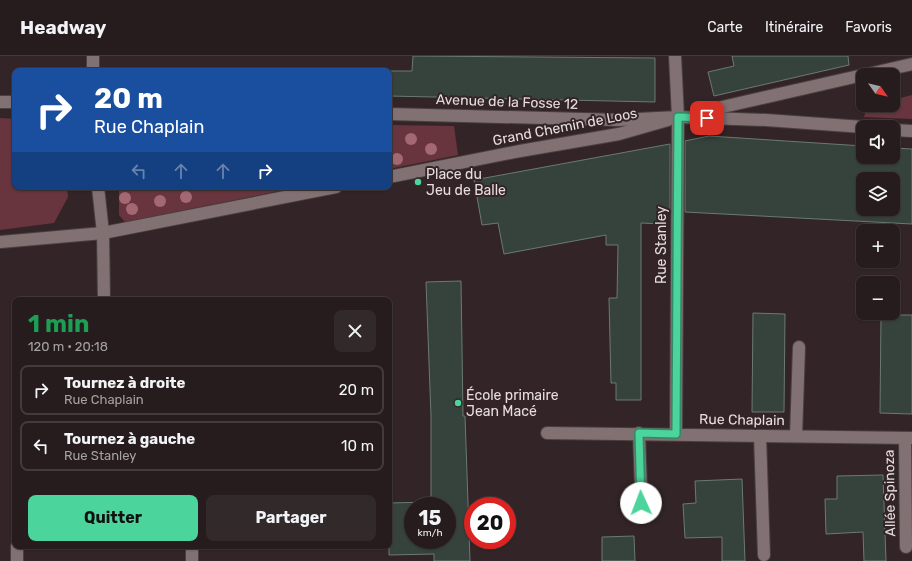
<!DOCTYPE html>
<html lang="fr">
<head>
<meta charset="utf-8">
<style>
	:root { --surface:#261c1d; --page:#32292a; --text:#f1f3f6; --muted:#a4a1a4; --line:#423a3b; --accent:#4bd49b }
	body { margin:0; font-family:Rubik,sans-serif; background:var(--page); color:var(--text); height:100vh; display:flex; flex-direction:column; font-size:15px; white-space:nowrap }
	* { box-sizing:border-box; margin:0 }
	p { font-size:13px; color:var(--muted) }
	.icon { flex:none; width:22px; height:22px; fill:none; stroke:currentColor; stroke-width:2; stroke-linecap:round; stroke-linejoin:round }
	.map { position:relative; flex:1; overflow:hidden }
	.drawer { position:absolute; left:12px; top:241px; width:380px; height:252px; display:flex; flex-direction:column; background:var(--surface); border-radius:8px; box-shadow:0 1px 3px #0004,0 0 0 1px var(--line) }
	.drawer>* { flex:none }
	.hud { position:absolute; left:12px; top:12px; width:380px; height:122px; border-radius:8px; box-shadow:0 1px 3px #0004,0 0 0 1px var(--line); background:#1a4fa0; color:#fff; overflow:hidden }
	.needle { width:26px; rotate:124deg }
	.tools { position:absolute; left:856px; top:12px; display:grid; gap:8px }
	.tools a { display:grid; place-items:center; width:44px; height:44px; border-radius:8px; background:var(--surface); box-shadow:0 1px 3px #0004,0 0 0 1px var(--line); font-size:20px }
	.speed { position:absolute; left:404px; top:441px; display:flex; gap:8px; font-size:20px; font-weight:700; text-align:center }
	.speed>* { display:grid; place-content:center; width:52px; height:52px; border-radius:50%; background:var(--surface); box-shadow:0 1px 3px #0004,0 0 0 1px var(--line); line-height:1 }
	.speed small { font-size:10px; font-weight:400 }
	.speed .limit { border:6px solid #d22; background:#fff; color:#111 }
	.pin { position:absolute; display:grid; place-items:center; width:34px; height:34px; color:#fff; margin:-17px; border-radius:8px; box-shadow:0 2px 6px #0006 }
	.me { position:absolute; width:44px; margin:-22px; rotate:358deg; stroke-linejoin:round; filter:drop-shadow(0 0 3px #0008) }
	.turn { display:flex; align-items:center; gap:14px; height:84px; padding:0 16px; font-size:18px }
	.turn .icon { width:52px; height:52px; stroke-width:2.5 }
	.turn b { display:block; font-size:28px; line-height:34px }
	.lanes { display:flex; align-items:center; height:38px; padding:0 16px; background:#0003; justify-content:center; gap:20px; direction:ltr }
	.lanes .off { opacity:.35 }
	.round { display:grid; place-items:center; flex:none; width:42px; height:42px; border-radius:8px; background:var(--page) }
	.overview { display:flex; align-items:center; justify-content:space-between; height:68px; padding:0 16px }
	h1 { font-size:24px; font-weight:700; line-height:30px; color:#1e9e55 }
	.button { display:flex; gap:8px; margin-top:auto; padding:8px 16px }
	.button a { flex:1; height:46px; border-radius:8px; background:var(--accent); color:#111; font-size:16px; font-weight:700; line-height:46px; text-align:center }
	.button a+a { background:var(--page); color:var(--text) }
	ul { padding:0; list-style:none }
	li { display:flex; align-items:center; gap:12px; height:50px; margin:0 8px 6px; padding:0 8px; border:2px solid var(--line); border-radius:8px }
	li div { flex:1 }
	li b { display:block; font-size:15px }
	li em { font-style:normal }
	header { display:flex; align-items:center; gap:24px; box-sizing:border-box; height:56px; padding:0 20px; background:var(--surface); border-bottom:1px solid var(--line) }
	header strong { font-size:19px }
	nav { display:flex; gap:22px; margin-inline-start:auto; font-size:14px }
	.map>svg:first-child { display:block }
</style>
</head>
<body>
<header>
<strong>Headway</strong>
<nav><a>Carte</a><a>Itinéraire</a><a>Favoris</a></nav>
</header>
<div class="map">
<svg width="912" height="505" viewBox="0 0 912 505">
	<rect width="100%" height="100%" fill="#332527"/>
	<path fill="#68343e" d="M912,39V63L864,61L867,50L893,49V44Z
		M0,62L15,63V131H67L68,141L54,167L0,174Z
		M389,69L454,70L458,99L389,113Z
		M119,131H299L125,166L119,159Z"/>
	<path fill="#36433c" stroke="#6b7a72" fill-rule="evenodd" d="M413,0L655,2V46L389,40V15H412Z
		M732,0H848L849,9L714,40L708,16L734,10Z
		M709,80L863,90V101H893V92L912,93V168L685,156V85ZM863,123H893V153H863Z
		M670,88V155L663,154V168L641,167V344H616V327H611L609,242H617L618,189H606V179L504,198L498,167L482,169L474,124Z
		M461,225L463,360H465L470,505H434V498L389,499V447L431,446V360L426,226ZM413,450H447V484H413Z
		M753,257L785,258L784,356H752Z
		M881,259H912V358L880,357Z
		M883,419L886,505H864L863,476L826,478L825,443H837V420Z
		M742,423L745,505H722V481L685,482L683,448L696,447L695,425Z
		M634,480L635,505H602V481Z"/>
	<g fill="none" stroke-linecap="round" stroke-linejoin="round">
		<defs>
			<path id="service" d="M0,186L103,177
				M639,377L642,461
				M760,380L764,499
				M796,380L799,291
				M905,382L906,491"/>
			<path id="pedestrian" d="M389,121L520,95L619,78L668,64
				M103,177L336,131"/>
			<path id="minor" d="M93,0V15
				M675,0L678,61L676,378
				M864,19L912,8
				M0,46H15
				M696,57L863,19
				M389,58L619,64L678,61L766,64L863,71
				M893,74L912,75
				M98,131L103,177L104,244
				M547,377L912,382
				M17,490V505
				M192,490V505"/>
		</defs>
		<use href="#service" stroke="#4b4041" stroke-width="14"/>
		<use href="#pedestrian" stroke="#4b4041" stroke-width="14"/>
		<use href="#minor" stroke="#4b4041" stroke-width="14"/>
		<use href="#service" stroke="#827173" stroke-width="12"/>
		<use href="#pedestrian" stroke="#827173" stroke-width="12"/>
		<use href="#minor" stroke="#827173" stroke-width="12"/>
	</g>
	<g fill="#a36872">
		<circle cx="411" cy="83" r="6"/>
		<circle cx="431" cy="93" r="6"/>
		<circle cx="397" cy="103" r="6"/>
		<circle cx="186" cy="141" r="6"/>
		<circle cx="125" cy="142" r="6"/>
		<circle cx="160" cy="145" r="6"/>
		<circle cx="132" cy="153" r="6"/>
	</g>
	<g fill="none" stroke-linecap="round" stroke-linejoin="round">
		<defs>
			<path id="route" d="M641,447L639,377L676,378L678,61L707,62"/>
		</defs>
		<use href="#route" stroke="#318a65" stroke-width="10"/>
		<use href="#route" stroke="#4bd49b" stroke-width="7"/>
	</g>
	<g fill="#4bd49b" stroke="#332527" stroke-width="1.5">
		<circle cx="418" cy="126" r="4"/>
		<circle cx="458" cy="347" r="4"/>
	</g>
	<g text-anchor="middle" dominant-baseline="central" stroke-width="4" stroke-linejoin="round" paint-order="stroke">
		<g font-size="14" fill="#e7ddde" stroke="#332527">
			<text transform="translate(507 46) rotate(2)">Avenue de la Fosse 12</text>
			<text transform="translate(565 71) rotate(-11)">Grand Chemin de Loos</text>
			<text transform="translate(661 189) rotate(-90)">Rue Stanley</text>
			<text transform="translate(742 364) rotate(1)">Rue Chaplain</text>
			<text transform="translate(890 437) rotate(-91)">Allée Spinoza</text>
		</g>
		<g font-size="14" fill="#e7ddde" stroke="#332527" text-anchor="start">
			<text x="426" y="118">Place du<tspan x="426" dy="16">Jeu de Balle</tspan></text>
			<text x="466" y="339">École primaire<tspan x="466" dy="16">Jean Macé</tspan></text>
		</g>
	</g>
</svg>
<div class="tools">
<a><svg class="needle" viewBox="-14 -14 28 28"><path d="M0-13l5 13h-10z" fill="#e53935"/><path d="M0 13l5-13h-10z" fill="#a4a1a4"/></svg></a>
<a><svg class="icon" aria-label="sound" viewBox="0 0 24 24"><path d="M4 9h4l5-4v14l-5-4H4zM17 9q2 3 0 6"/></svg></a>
<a><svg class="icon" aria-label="layers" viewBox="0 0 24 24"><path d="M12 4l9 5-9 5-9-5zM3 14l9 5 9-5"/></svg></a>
<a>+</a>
<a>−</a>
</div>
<div class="speed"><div>15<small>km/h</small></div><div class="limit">20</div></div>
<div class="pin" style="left:707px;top:62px;background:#d93025"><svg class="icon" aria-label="arrive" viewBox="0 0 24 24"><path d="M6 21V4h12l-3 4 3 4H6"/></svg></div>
<svg class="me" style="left:641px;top:447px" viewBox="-20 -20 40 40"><circle r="19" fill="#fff"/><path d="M0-13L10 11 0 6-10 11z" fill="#4bd49b"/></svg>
<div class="hud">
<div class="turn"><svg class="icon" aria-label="right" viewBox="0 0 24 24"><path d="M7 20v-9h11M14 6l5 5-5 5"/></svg><div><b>20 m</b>Rue Chaplain</div></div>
<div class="lanes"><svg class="icon off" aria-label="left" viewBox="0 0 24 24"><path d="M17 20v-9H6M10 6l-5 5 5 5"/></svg><svg class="icon off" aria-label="ahead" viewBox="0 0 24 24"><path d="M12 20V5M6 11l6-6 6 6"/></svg><svg class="icon off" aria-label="ahead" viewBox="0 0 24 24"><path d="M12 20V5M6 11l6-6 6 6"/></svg><svg class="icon" aria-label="right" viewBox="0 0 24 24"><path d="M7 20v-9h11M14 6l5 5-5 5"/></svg></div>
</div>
<section class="drawer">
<div class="overview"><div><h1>1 min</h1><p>120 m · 20:18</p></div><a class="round"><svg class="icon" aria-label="close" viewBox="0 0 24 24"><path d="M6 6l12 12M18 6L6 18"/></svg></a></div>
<ul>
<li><svg class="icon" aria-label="right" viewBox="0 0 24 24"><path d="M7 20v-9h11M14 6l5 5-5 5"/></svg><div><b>Tournez à droite</b><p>Rue Chaplain</p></div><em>20 m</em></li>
<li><svg class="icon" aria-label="left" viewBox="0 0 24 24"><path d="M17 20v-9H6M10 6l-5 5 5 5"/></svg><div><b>Tournez à gauche</b><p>Rue Stanley</p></div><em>10 m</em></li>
</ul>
<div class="button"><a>Quitter</a><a>Partager</a></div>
</section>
</div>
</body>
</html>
